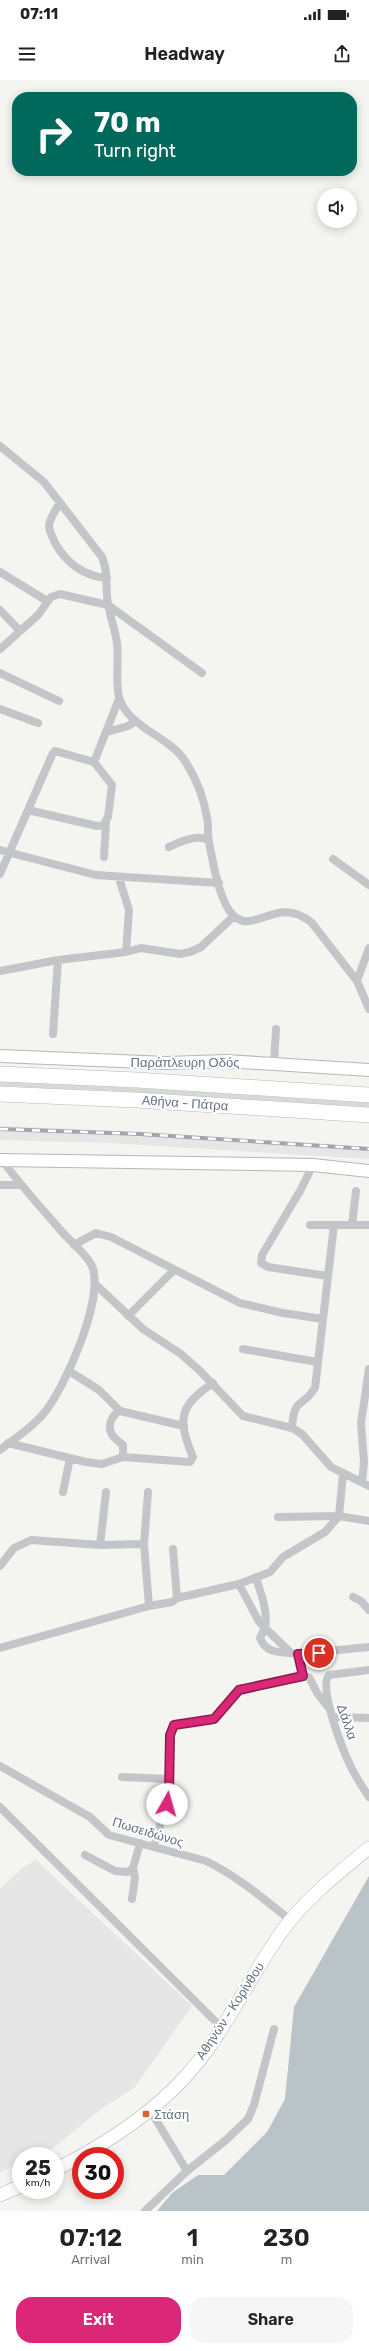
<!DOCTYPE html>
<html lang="en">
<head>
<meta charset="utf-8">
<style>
	:root { --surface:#fff; --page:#f6f6f6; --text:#222; --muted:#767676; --accent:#db2777 }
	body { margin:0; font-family:Rubik,sans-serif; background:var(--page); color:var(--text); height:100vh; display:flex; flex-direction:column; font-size:15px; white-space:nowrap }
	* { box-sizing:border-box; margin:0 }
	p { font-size:13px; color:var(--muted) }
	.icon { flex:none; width:22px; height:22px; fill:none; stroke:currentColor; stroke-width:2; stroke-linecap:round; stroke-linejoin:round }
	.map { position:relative; height:2131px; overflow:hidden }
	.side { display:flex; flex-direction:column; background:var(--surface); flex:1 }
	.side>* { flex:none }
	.banner { position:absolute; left:12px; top:12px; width:345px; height:84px; border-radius:16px; box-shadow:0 2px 10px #0003; background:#00695c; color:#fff; overflow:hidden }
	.fabs { position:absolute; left:317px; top:108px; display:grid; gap:8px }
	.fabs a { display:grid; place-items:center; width:40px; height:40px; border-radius:50%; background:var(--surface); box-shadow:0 2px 10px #0003; font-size:20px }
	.speed { position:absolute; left:12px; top:2067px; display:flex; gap:8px; font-size:20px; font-weight:700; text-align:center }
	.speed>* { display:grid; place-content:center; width:52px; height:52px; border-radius:50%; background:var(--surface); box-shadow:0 2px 10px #0003; line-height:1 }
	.speed small { font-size:10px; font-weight:400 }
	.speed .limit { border:6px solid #d22; background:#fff; color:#111 }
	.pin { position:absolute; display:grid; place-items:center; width:34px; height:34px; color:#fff; margin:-17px; border:2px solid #fff; border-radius:50%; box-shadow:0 1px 4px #0007 }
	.me { position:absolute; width:44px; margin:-22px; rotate:7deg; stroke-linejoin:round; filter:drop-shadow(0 0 3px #0008) }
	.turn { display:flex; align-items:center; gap:14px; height:84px; padding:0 16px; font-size:18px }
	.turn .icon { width:52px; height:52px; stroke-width:2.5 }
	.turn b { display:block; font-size:28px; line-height:34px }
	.eta { display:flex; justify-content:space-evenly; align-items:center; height:68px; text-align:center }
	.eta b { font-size:24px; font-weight:600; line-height:28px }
	.button { display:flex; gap:8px; margin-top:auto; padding:8px 16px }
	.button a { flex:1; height:46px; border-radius:16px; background:var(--accent); color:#fff; font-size:16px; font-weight:600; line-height:46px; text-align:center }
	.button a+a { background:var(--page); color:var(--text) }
	.status { display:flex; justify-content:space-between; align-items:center; height:28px; padding:0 20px; background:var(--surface); direction:ltr }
	.status svg { height:11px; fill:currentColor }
	header { display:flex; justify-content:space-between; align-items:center; height:52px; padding:0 16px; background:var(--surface); font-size:18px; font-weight:600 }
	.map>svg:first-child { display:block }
</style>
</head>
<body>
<div class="status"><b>07:11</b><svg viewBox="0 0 49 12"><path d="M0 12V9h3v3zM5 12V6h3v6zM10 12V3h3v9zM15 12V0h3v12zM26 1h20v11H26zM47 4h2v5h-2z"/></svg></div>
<header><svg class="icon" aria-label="menu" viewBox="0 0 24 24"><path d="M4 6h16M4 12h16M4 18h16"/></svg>Headway<svg class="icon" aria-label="share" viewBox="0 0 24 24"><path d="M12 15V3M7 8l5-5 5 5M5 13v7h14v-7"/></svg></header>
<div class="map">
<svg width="369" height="2131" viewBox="0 0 369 2131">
	<rect width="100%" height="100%" fill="#f4f5f1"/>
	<path fill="#e5e6e5" d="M0,1046L99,1050L369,1067V1079L109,1063L0,1060Z
		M36,1780L192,1926L135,2007L101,2029L52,2069L36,2076H21V2083L0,2092V1809L22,1788Z"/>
	<path fill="#d5dbd2" d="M0,1002L136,1008L369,1023V1027L117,1011L0,1006Z"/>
	<path fill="#bac3c8" d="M369,1796V2131H157L172,2113L198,2095H224L267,2052L285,2019L294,1927Z"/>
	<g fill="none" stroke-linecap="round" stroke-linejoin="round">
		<defs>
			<path id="secondary" d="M0,976L167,983L226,981L369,990
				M0,1080L313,1085L369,1091"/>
			<path id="primary" d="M55,2090C102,2066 149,2037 185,1997C224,1955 247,1901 280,1854C303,1821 338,1793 369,1768
				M0,2115L21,2106"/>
			<path id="highway" d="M0,994L137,1000L369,1015
				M0,1014L136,1020L369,1035"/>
		</defs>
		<use href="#secondary" stroke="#b3b7bb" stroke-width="14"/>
		<use href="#primary" stroke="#b3b7bb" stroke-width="14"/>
		<use href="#highway" stroke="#b3b6b9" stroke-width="16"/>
		<path stroke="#c3c5c9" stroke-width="8" d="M0,366L44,402L102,477C109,493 105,508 108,524C110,537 115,549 117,563C119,581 115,599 119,617C127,647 169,656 185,681C196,698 204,718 207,738C209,745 207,754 209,762C213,781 219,823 234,836C254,855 278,814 312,843L357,901L369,929
			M60,423C56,429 50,438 49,445C49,451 53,458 55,463C67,484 83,496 107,498
			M0,492L47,521
			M0,530L20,551
			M0,569L38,535L51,517L60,514L108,525L202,593
			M0,593L59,621
			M0,629L38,643
			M107,652L128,646L136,641
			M28,730L97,746L103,745L108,737L112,705L94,682
			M169,767C180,762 197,754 208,760
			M0,770L96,795L219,803
			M104,777L106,742
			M333,779L369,805
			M0,794L52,675L55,671L94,682L119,619
			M119,798L129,830L126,872
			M0,891L58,880L126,872L141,868L180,874L190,872L201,867L234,836
			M357,901L369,868
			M53,954L58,880
			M274,984L276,949
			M313,1085L300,1111L262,1175L261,1183L268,1187L328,1196
			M0,1105H21
			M310,1145H369
			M352,1145L356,1111
			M74,1165L96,1153L111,1157L240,1223L283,1233L323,1239
			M95,1204L143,1249L181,1274L200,1291L243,1336L292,1348L302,1354L331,1387L369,1406
			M128,1236L174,1190
			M243,1269L317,1282
			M69,1291L99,1310L120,1331L184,1346
			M120,1331C115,1333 113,1336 111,1341C107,1353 114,1358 123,1365V1377
			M292,1348C294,1316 302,1329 315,1308L334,1145
			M8,1363L86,1382L102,1384L123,1377L190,1382L193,1377C177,1339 179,1326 213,1303
			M0,1370C15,1358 32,1348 44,1333C65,1308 107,1214 91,1184C85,1173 73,1164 64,1154C43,1130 21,1106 2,1080
			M362,1402L364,1382L361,1343L369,1289
			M63,1412L70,1378
			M148,1412L144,1464L149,1526L172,1522L177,1518L173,1469
			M278,1437L339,1436L369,1441
			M100,1465L106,1412
			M0,1486L14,1468L31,1460L100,1465L144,1464
			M256,1497C261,1515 268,1530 265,1548L291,1573
			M239,1504L258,1540L265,1548L260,1558C267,1576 284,1571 298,1574L369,1567
			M353,1517L361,1521L369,1530
			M177,1518L239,1504L270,1492L283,1477L325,1452L339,1436L343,1394
			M0,1568L149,1526
			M298,1574L303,1596
			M369,1590L329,1595C318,1608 343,1670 350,1685C355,1696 362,1706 369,1717
			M333,1637L369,1638
			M0,1686L90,1737L109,1755L206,1781C237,1796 264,1819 290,1840
			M122,1697L170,1699
			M0,1727L222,1948
			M154,1766L169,1715L170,1655L174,1645L214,1639L239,1610L303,1596L309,1597L317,1613L328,1627
			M85,1775L115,1791L128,1792L133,1788L140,1763
			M132,1819L135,1798L133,1788
			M150,2030L187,2091
			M145,2131L187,2091L226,2060L248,2039L254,2025L274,1949"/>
		<use href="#secondary" stroke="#fff" stroke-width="12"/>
		<use href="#primary" stroke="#fff" stroke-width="13"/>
		<use href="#highway" stroke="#fff" stroke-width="15"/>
		<defs>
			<path id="rail" d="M0,1049L140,1054L369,1069"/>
		</defs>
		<use href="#rail" stroke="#a1a6ac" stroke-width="4"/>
		<use href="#rail" stroke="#fff" stroke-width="2.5" stroke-dasharray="8" stroke-linecap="butt"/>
	</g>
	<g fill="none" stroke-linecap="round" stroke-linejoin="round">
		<defs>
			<path id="route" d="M167,1724L169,1715L170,1655L174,1645L214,1639L239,1610L303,1596L298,1574L319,1573"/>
		</defs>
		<use href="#route" stroke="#8e194d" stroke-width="10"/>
		<use href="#route" stroke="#db2777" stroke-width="7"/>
	</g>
	<rect fill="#d9652d" stroke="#fff" stroke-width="1.5" x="142" y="2030" width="8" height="8" rx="2"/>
	<g text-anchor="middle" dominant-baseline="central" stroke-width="4" stroke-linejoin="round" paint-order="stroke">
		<g font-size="13" fill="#657281" stroke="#fff">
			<text x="185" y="982">Παράπλευρη Οδός</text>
			<text transform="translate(185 1023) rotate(4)">Αθήνα - Πάτρα</text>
			<text transform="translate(347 1642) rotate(71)">Δάλλα</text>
			<text transform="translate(148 1752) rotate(17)">Πωσειδώνος</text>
			<text transform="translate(230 1931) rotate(-57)">Αθηνών - Κορίνθου</text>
		</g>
		<g font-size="13" fill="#657281" stroke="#fff" text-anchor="start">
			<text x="154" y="2034">Στάση</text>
		</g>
	</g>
</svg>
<div class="fabs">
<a><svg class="icon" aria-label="sound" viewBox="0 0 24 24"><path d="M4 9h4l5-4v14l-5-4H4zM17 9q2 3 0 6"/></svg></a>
</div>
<div class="speed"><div>25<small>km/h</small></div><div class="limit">30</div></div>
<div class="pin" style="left:319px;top:1573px;background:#d93025"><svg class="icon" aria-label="arrive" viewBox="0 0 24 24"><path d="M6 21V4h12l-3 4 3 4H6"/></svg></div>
<svg class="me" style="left:167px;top:1724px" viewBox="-20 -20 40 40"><circle r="19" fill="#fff"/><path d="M0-13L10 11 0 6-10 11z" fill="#db2777"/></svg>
<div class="banner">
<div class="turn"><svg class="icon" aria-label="right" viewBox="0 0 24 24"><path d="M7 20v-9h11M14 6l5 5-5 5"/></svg><div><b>70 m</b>Turn right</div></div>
</div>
</div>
<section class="side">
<div class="eta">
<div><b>07:12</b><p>Arrival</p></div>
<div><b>1</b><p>min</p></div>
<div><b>230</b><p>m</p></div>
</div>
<div class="button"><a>Exit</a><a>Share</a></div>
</section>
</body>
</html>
